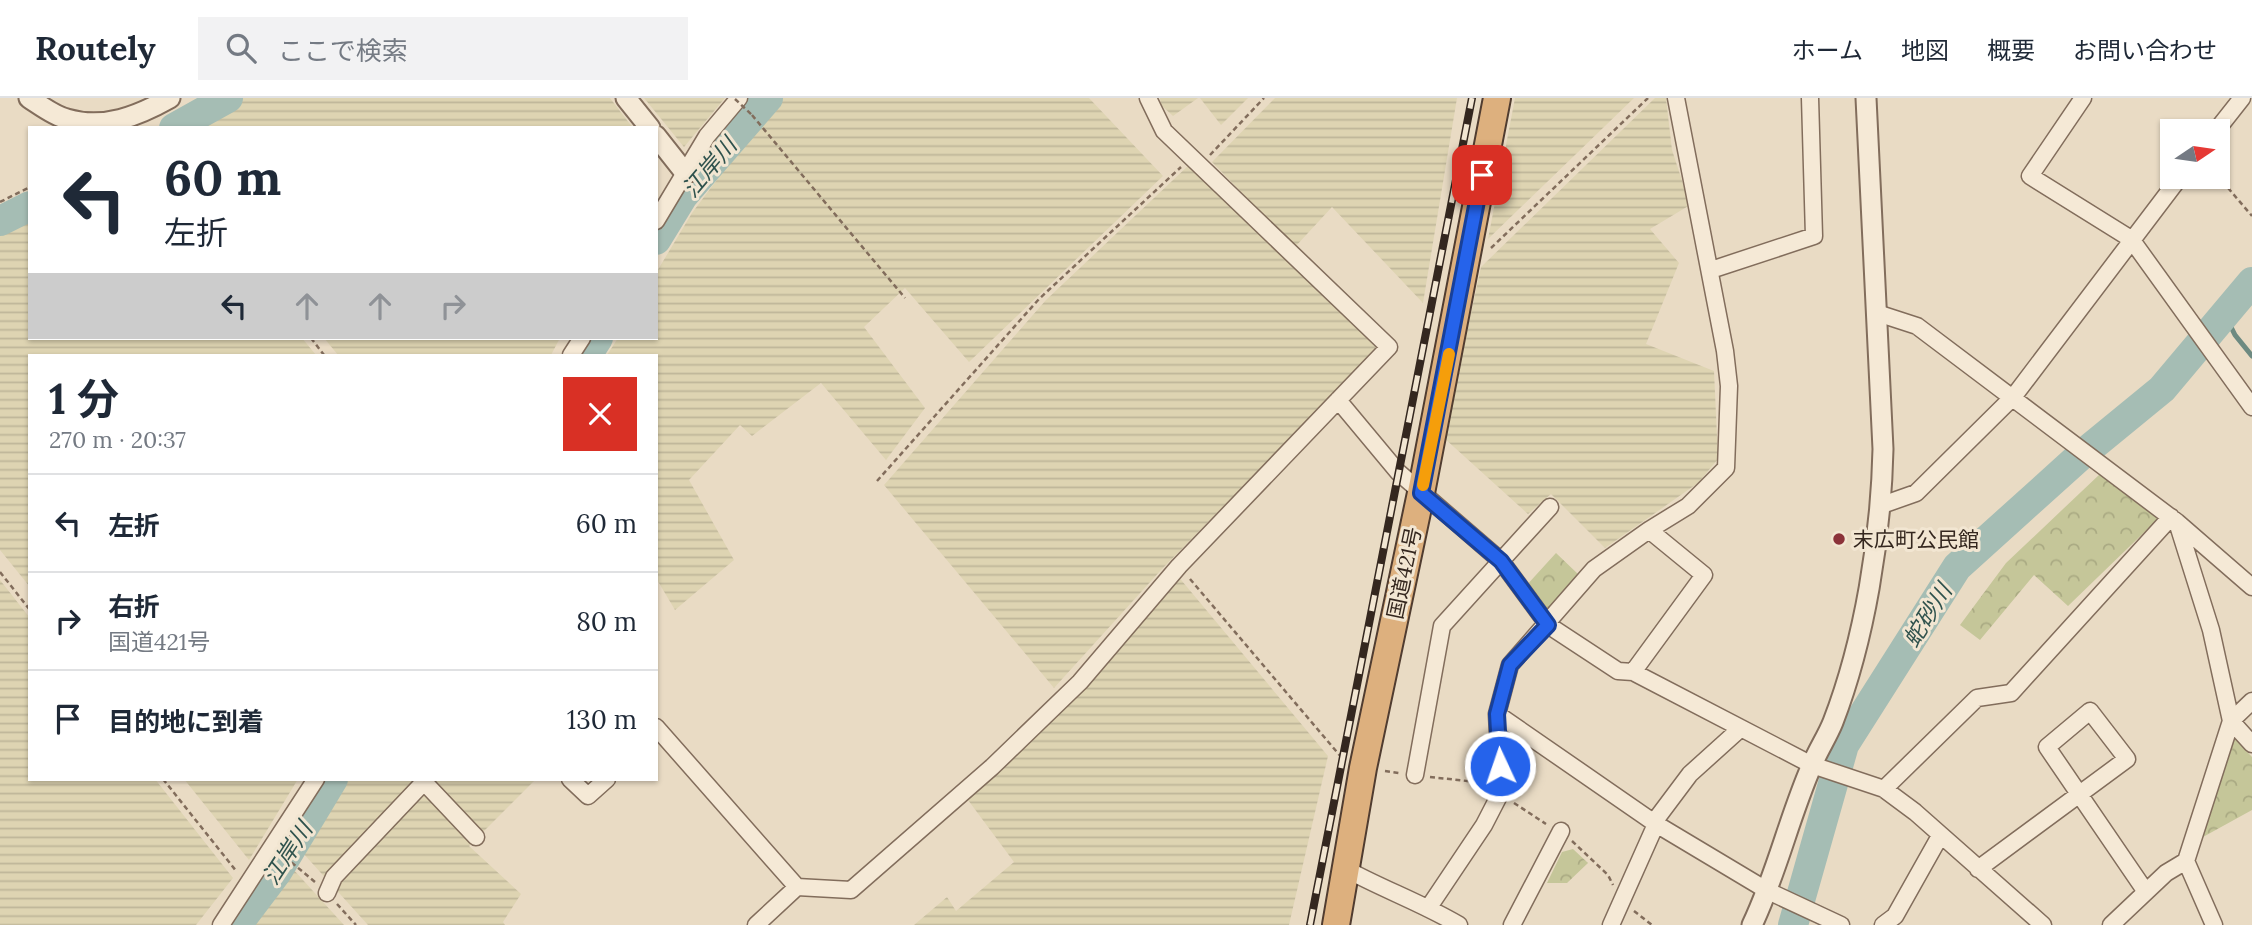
<!DOCTYPE html>
<html lang="ja">
<head>
<meta charset="utf-8">
<style>
	:root { --surface:#fff; --page:#f2f2f3; --text:#1f2937; --muted:#747a83; --line:#e0e1e3 }
	body { margin:0; font-family:Lora,"Noto Sans JP",serif; background:var(--page); color:var(--text); height:100vh; display:flex; flex-direction:column; font-size:26px; white-space:nowrap }
	* { box-sizing:border-box; margin:0 }
	p { font-size:23px; color:var(--muted) }
	.icon { flex:none; width:38px; height:38px; fill:none; stroke:currentColor; stroke-width:2; stroke-linecap:round; stroke-linejoin:round }
	.map { position:relative; flex:1; overflow:hidden }
	.panel { position:absolute; left:28px; top:256px; width:630px; height:427px; display:flex; flex-direction:column; background:var(--surface); border-radius:0px; box-shadow:0 2px 5px #0004 }
	.panel>* { flex:none }
	.guide { position:absolute; left:28px; top:28px; width:630px; height:214px; border-radius:0px; box-shadow:0 2px 5px #0004; background:#fff; color:var(--text); overflow:hidden }
	.needle { width:46px; rotate:77deg }
	.tools { position:absolute; left:2160px; top:21px; display:grid; gap:14px }
	.tools a { display:grid; place-items:center; width:70px; height:70px; border-radius:0px; background:var(--surface); box-shadow:0 2px 5px #0004; font-size:35px }
	.pin { position:absolute; display:grid; place-items:center; width:60px; height:60px; color:#fff; margin:-30px; border-radius:14px; box-shadow:0 4px 10px #0006 }
	.me { position:absolute; width:77px; margin:-38px; rotate:357deg; stroke-linejoin:round; filter:drop-shadow(0 0 5px #0008) }
	.turn { display:flex; align-items:center; gap:24px; height:147px; padding:0 21px; font-size:32px }
	.turn .icon { width:91px; height:91px; stroke-width:2.5 }
	.turn b { display:block; font-size:49px; line-height:60px }
	.lanes { display:flex; align-items:center; height:66px; padding:0 21px; background:#0003; justify-content:center; gap:35px; direction:ltr }
	.lanes .off { opacity:.35 }
	.round { display:grid; place-items:center; flex:none; width:74px; height:74px; border-radius:0px; background:var(--page) }
	.summary { display:flex; align-items:center; justify-content:space-between; height:119px; padding:0 21px }
	h1 { font-size:42px; font-weight:700; line-height:52px }
	ul { padding:0; list-style:none }
	li { display:flex; align-items:center; gap:21px; height:98px; padding:0 21px; border-top:2px solid var(--line) }
	li div { flex:1 }
	li b { display:block; font-size:26px }
	li em { font-style:normal }
	header { display:flex; align-items:center; gap:42px; box-sizing:border-box; height:98px; padding:0 35px; background:var(--surface); border-bottom:2px solid var(--line) }
	header strong { font-size:33px }
	nav { display:flex; gap:38px; margin-inline-start:auto; font-size:24px }
	.search { width:490px; height:63px; background:var(--page); display:flex; align-items:center; gap:18px; box-sizing:border-box; padding:0 24px; border-radius:0px; color:var(--muted); font-size:26px }
	.map>svg:first-child { display:block }
</style>
</head>
<body>
<header>
<strong>Routely</strong>
<div class="search"><svg class="icon" aria-label="search" viewBox="0 0 24 24"><circle cx="10" cy="10" r="6"/><path d="M15 15l6 6"/></svg>ここで検索</div>
<nav><a>ホーム</a><a>地図</a><a>概要</a><a>お問い合わせ</a></nav>
</header>
<div class="map">
<svg width="2252" height="827" viewBox="0 0 2252 827">
	<defs>
		<pattern id="farmland-rules" width="6" height="5" patternUnits="userSpaceOnUse" patternTransform="scale(1.75)"><rect width="6" height="5" fill="#ded4b2"/><path d="M0 2.5h6" fill="none" stroke="#bfb699"/></pattern>
		<pattern id="forest-crowns" width="20" height="18" patternUnits="userSpaceOnUse" patternTransform="scale(1.75)"><rect width="20" height="18" fill="#c5c699"/><path d="M2 6a3 3 0 1 1 6 0M12 15a3 3 0 1 1 6 0" fill="none" stroke="#aaaa83"/></pattern>
	</defs>
	<rect width="100%" height="100%" fill="#e9dbc4"/>
	<path fill="url(#farmland-rules)" d="M240,0H610L633,30H181Z
		M644,0H725L684,49Z
		M778,0H1089L1163,78L969,264L905,190L864,229L925,310L886,362L821,285L752,338L740,327L689,382L734,462L675,512L656,480V257H607L618,240H656V175L692,115Z
		M1160,0H1198L1173,18L1161,7Z
		M1200,0H1248L1221,27Z
		M1275,0H1457L1423,205L1332,109L1295,149L1212,64Z
		M1515,0H1634L1488,141Z
		M1655,0H1666L1672,52L1690,107L1650,131L1679,165L1646,246L1714,273L1718,361L1698,385L1605,450L1551,396L1528,416L1444,340L1481,169Z
		M1190,66L1378,250L1161,472L1054,590L884,387L1046,202Z
		M30,113V240H302L316,257H30V489L0,452V129Z
		M324,240H560L551,257H338Z
		M1177,477L1328,658L1289,827H914L947,799L956,813L1014,764L965,698Z
		M0,482L30,520V681H155L233,780L196,827H0Z
		M184,681H298L249,762Z
		M348,681H536L469,748L521,796L503,824L505,827H368L302,754Z
		M293,771L344,827H254Z"/>
	<path fill="url(#forest-crowns)" d="M2100,376L2159,420L2068,508L2034,477L1980,542L1960,527L2006,465Z
		M1556,455L1579,477L1552,510L1540,509L1525,489Z
		M2233,639L2252,659V712L2203,739L2226,647Z
		M1573,751L1588,765L1567,785H1547L1562,754Z"/>
	<g fill="none" stroke-linecap="round" stroke-linejoin="round">
		<path stroke="#6d8a81" stroke-width="5" d="M2224,215L2235,237L2252,258"/>
		<path stroke="#a5bdb4" stroke-width="30" d="M174,30L228,0
			M0,123L30,108
			M656,142L683,98L768,0
			M587,257L598,240
			M237,827L277,774L333,681
			M1793,827L1844,647L1957,469L2079,359L2162,291L2252,184"/>
		<defs>
			<path id="minor" d="M2083,0L2030,78L2131,141L2252,309
				M2216,33L2242,0
				M656,123L707,38L739,0
				M1711,172L1814,138L1810,0
				M1877,215L1917,228L2177,424L2211,532L2231,623L2186,763L2166,775L2111,827
				M571,257L582,240
				M1338,302L1398,374L1501,463L1548,527L1618,573L1633,574L1812,667L1884,691L1915,714L2043,827
				M1882,407L1916,395L2014,298L2180,79
				M2177,424L2252,489
				M1633,574L1704,477L1649,432
				M2252,603L2231,623L2252,646
				M1497,616L1656,726L1768,793L1841,827
				M656,629L797,789L851,792L992,669L1080,584L1179,468L1389,249L1164,33L1148,0
				M1415,677L1442,528L1550,409
				M570,681L588,698L607,681
				M1884,691L1977,600L2011,595L2171,419
				M1654,724L1690,676L1741,630
				M2186,763L2214,827
				M1344,770C1382,791 1422,805 1459,827
				M1978,771L2127,661L2090,613L2047,649L2146,794
				M327,795L334,779L424,684L476,739
				M1429,809L1484,727L1501,694L1497,616L1510,567L1594,471L1649,432L1688,408L1726,370L1729,288L1725,253L1676,0
				M221,827L316,681
				M756,827L797,789
				M1512,827L1561,733
				M1611,827L1656,726
				M1883,827L1895,818L1940,738"/>
			<path id="tertiary" d="M29,0C40,7 54,18 67,21C104,32 138,18 170,0
				M626,0L650,30
				M656,38L686,76
				M1752,827C1777,775 1789,719 1812,667C1818,652 1827,639 1833,624C1865,541 1881,439 1883,351L1866,0"/>
			<path id="trunk" d="M1336,827L1363,670L1421,395L1497,0"/>
		</defs>
		<use href="#minor" stroke="#826d5c" stroke-width="19"/>
		<use href="#tertiary" stroke="#826d5c" stroke-width="23"/>
		<use href="#trunk" stroke="#503c30" stroke-width="30"/>
		<path stroke="#826d5c" stroke-width="2.5" stroke-dasharray="5 3.5" stroke-linecap="butt" d="M752,17L905,200
			M1210,57L1264,0
			M2217,77L2252,118
			M0,104L30,89
			M1491,150L1648,0
			M311,240L324,257
			M877,383L1039,201L1181,69
			M0,474L30,512
			M1190,481L1342,660
			M1385,673L1399,675
			M1430,679L1486,685
			M163,681L237,774
			M1514,705L1546,726
			M1572,743L1608,777L1613,787
			M285,759L315,784
			M337,806L356,827
			M1634,813L1652,827"/>
		<use href="#minor" stroke="#f5e9d6" stroke-width="16"/>
		<use href="#tertiary" stroke="#f5e9d6" stroke-width="19"/>
		<use href="#trunk" stroke="#ddb07e" stroke-width="26"/>
		<defs>
			<path id="rail" d="M1310,827L1472,0"/>
		</defs>
		<use href="#rail" stroke="#34271f" stroke-width="8"/>
		<use href="#rail" stroke="#f2e6d2" stroke-width="5" stroke-dasharray="16" stroke-linecap="butt"/>
		<path stroke="#826d5c" stroke-width="2.5" stroke-dasharray="5 3.5" stroke-linecap="butt" d="M735,1L752,17"/>
	</g>
	<g fill="none" stroke-linecap="round" stroke-linejoin="round">
		<defs>
			<path id="route" d="M1482,77L1421,395L1501,463L1548,527L1510,567L1497,616L1500,668"/>
		</defs>
		<use href="#route" stroke="#184099" stroke-width="18"/>
		<use href="#route" stroke="#2563eb" stroke-width="12"/>
		<path stroke="#f59e0b" stroke-width="12" d="M1423,387L1449,256"/>
	</g>
	<circle fill="#8b3239" stroke="#f2e6d2" stroke-width="2.5" cx="1839" cy="441" r="7"/>
	<g text-anchor="middle" dominant-baseline="central" stroke-width="6" stroke-linejoin="round" paint-order="stroke">
		<g font-size="21" fill="#34271f" stroke="#f2e6d2" text-anchor="start">
			<text x="1853" y="441">末広町公民館</text>
		</g>
		<g font-size="21" fill="#34271f" stroke="#f2e6d2">
			<text transform="translate(1404 475) rotate(-78)">国道421号</text>
		</g>
		<g font-size="23" font-style="italic" fill="#2f524d" stroke="#f2e6d2">
			<text transform="translate(709 69) rotate(-50)">江岸川</text>
			<text transform="translate(1927 517) rotate(-58)">蛇砂川</text>
			<text transform="translate(287 755) rotate(-57)">江岸川</text>
		</g>
	</g>
</svg>
<div class="tools">
<a><svg class="needle" viewBox="-14 -14 28 28"><path d="M0-13l5 13h-10z" fill="#e53935"/><path d="M0 13l5-13h-10z" fill="#747a83"/></svg></a>
</div>
<div class="pin" style="left:1482px;top:77px;background:#d93025"><svg class="icon" aria-label="arrive" viewBox="0 0 24 24"><path d="M6 21V4h12l-3 4 3 4H6"/></svg></div>
<svg class="me" style="left:1500px;top:668px" viewBox="-20 -20 40 40"><circle r="17" fill="#2563eb" stroke="#fff" stroke-width="3"/><path d="M0-11L8 9 0 5-8 9z" fill="#fff"/></svg>
<div class="guide">
<div class="turn"><svg class="icon" aria-label="left" viewBox="0 0 24 24"><path d="M17 20v-9H6M10 6l-5 5 5 5"/></svg><div><b>60 m</b>左折</div></div>
<div class="lanes"><svg class="icon" aria-label="left" viewBox="0 0 24 24"><path d="M17 20v-9H6M10 6l-5 5 5 5"/></svg><svg class="icon off" aria-label="ahead" viewBox="0 0 24 24"><path d="M12 20V5M6 11l6-6 6 6"/></svg><svg class="icon off" aria-label="ahead" viewBox="0 0 24 24"><path d="M12 20V5M6 11l6-6 6 6"/></svg><svg class="icon off" aria-label="right" viewBox="0 0 24 24"><path d="M7 20v-9h11M14 6l5 5-5 5"/></svg></div>
</div>
<section class="panel">
<div class="summary"><div><h1>1 分</h1><p>270 m · 20:37</p></div><a class="round" style="background:#d93025;color:#fff"><svg class="icon" aria-label="close" viewBox="0 0 24 24"><path d="M6 6l12 12M18 6L6 18"/></svg></a></div>
<ul>
<li><svg class="icon" aria-label="left" viewBox="0 0 24 24"><path d="M17 20v-9H6M10 6l-5 5 5 5"/></svg><div><b>左折</b></div><em>60 m</em></li>
<li><svg class="icon" aria-label="right" viewBox="0 0 24 24"><path d="M7 20v-9h11M14 6l5 5-5 5"/></svg><div><b>右折</b><p>国道421号</p></div><em>80 m</em></li>
<li><svg class="icon" aria-label="arrive" viewBox="0 0 24 24"><path d="M6 21V4h12l-3 4 3 4H6"/></svg><div><b>目的地に到着</b></div><em>130 m</em></li>
</ul>
</section>
</div>
</body>
</html>
